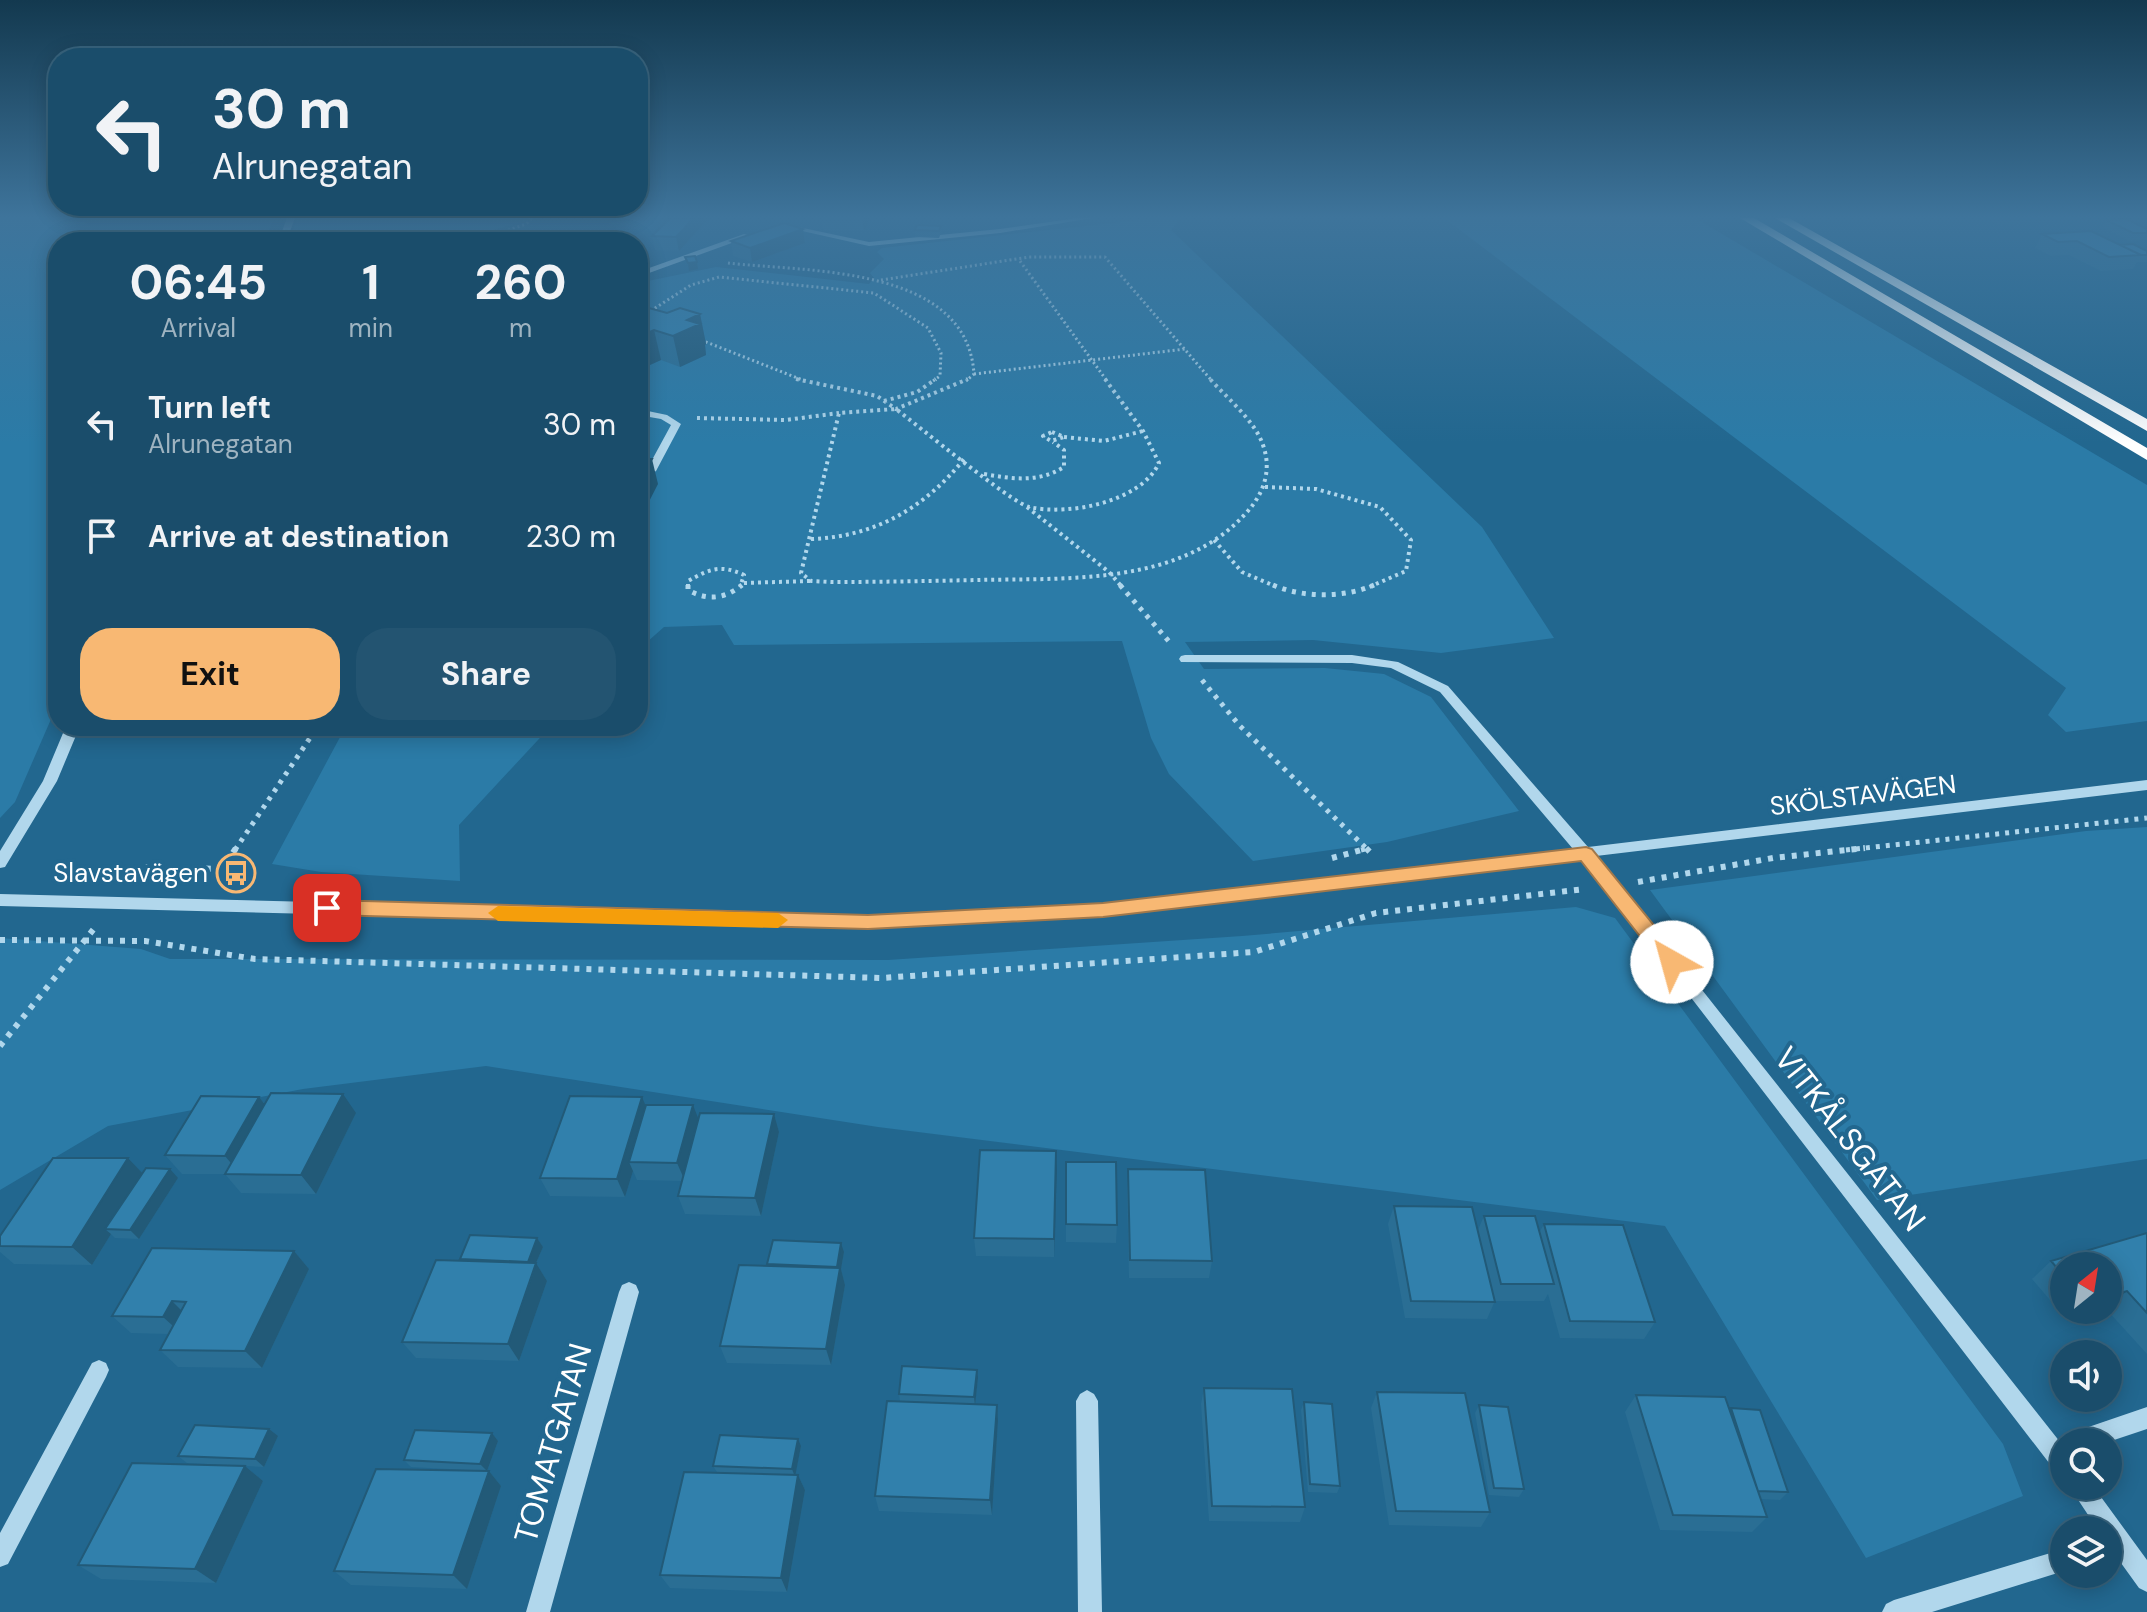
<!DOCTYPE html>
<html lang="en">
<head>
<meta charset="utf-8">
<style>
	:root { --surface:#1a4d6b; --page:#235471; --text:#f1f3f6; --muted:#9fb4c1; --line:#38647e; --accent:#f8b873 }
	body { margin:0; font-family:"DM Sans",sans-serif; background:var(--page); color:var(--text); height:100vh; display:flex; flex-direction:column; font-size:30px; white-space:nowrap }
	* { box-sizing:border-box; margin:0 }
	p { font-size:26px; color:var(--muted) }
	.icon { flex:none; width:44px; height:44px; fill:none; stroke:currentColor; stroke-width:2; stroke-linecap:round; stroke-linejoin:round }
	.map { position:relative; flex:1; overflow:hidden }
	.panel { position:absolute; left:48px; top:232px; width:600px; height:504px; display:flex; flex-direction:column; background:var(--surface); border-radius:32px; box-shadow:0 4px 20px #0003,0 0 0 2px var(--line) }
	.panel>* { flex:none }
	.banner { position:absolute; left:48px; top:48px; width:600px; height:168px; border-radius:32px; box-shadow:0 4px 20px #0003,0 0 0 2px var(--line); background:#1a4d6b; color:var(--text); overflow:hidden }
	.needle { width:52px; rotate:30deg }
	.fabs { position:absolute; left:2050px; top:1252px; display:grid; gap:16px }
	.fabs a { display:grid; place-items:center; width:72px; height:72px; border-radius:50%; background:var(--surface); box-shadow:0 4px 20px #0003,0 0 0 2px var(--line); font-size:40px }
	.pin { position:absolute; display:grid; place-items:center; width:68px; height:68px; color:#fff; margin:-34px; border-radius:16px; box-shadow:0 4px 12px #0006 }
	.me { position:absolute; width:88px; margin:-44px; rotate:322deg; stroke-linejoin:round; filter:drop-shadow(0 0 6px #0008) }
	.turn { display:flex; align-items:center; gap:28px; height:168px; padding:0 32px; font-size:36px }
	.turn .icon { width:104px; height:104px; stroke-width:2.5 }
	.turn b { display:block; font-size:56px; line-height:68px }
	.eta { display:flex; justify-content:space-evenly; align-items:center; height:136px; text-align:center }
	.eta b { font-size:48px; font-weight:700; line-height:56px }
	.primary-button { display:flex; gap:16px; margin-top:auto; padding:16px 32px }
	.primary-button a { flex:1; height:92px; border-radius:32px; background:var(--accent); color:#111; font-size:32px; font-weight:700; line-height:92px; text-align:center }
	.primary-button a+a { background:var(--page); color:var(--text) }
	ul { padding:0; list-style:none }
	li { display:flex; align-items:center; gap:24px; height:112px; padding:0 32px }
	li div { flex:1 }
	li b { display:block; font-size:30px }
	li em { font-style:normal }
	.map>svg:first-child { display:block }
</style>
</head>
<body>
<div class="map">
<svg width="2147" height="1612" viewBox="0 0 2147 1612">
	<rect width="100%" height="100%" fill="#22678f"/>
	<path fill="#2b7ba7" d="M0,218H274L264,242H58V703L15,802L0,818Z
		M297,218H537L471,236L465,242H289Z
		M1159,218H1181L1171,230L1482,527L1554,638L1441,653L1313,640L1185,642L1204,669L1325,668L1384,674L1431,697L1519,811L1387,842L1253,861L1169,774L1151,738L1122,641L734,645L722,625L664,627L638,650V410L653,411L638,408V283L716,267L869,284L874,278L870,273L884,259L877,252L882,248Z
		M1444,218H1695L2147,485V721L2066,732L2048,715L2066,688Z
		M346,726H551L459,825L460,881L321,872L272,864Z
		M2147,827V1159L1877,1200L1650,890L2086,831Z
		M1576,907L1615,918L2003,1444L2023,1496L1866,1558L1665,1226L878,1127L486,1066L303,1089L108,1126L0,1190V938L141,949L170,959L888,960L1242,936Z"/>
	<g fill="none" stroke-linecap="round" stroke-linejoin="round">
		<path stroke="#b1d7ec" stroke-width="3" stroke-dasharray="2 3" stroke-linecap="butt" d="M475,242L526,224L532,218
			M1020,261L1107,381
			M728,263C807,272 967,265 974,374L966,381
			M881,280L1029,257H1105L1212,381
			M638,319L691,285L719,277L874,293L928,328L941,353L940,376L933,381
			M701,340L805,381
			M974,374L1185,349"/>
		<path stroke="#b1d7ec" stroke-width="4" stroke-dasharray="3 4" stroke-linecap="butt" d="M796,379L877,396L896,409L968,379
			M1105,379L1143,431L1159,463C1141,502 1069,516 1029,507C1012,503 917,425 896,409L839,413L801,573L811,581L831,582C880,582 929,581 977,580C1067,578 1182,586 1247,512C1264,493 1272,470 1263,445C1255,421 1227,398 1210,379
			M884,401L917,392L936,379
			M697,418L786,420L839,413
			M1052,432L1064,437L1051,441L1043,436Z
			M1064,437L1104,441L1143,431
			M984,474C1013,479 1038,483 1064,467V450L1053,442
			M1265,487L1316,489L1380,507L1411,540L1406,571L1369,587
			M1027,507L1109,572L1122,587
			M811,539C874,537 925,508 964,459
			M1214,540L1242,572L1277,587
			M744,583L810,581
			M688,587V581C710,569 720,564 744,575L740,587"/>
		<path stroke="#b1d7ec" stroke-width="5" stroke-dasharray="4 6" stroke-linecap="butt" d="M688,585V590C707,601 725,599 742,585
			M1120,585L1172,645
			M1273,585C1303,598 1344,598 1374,585
			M1202,680L1239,725L1368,850
			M235,850L318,726
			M1361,850L1365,849
			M1846,850L2147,818"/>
		<path stroke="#b1d7ec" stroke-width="6" stroke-dasharray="5 7" stroke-linecap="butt" d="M1366,848L1374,856
			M1332,858L1365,849
			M129,882L141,867L222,869L236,848
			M1638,882L1773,858L1865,848
			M0,940L145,941L255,959L882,978L1254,952L1376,913L1585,889
			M0,1046L97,925"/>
		<path fill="#b1d7ec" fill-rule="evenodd" d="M287,218H295L286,242H278Z
			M1077,218H1093L1000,233L869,246L780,226L784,224L869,242L1000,229Z
			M744,234L751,236L638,277V272Z
			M638,409L667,415L681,424L656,471L651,474L646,471L671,425L661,419L638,415Z
			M1185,655H1352L1398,662L1448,686L1588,847L2147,780V790L1596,856L2064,1447V1475L2056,1472L1609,891L1581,858L1103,916L868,928L0,906V894L868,916L1103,904L1573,849L1440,692L1391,668L1352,663L1181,662L1179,659L1181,656Z
			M66,726H80L57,781L5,867L0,868V851L43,781Z
			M629,1282L636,1285L639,1292L550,1612H526L619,1292L622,1285Z
			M99,1360L106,1363L109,1370L106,1377L8,1564L0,1567V1533L92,1363Z
			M1087,1390L1094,1394L1098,1401L1102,1612H1078L1076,1401L1080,1394Z
			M2147,1407V1429L2108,1442H2065L2068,1434Z
			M2069,1486H2093L2147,1560V1592L2139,1588L2108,1545V1530H2098Z
			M2064,1549V1571L1932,1612H1882L1886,1604L1894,1600Z"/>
		<path fill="#fff" fill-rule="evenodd" d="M1740,218H1754L2147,448V460Z
			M1775,218H1789L2147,419V431Z"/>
	</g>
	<path fill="#2a6e94" d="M597,218H635L633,220L597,219Z
		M709,218L679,251L655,250L652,236Z
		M821,218H871L864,231L823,230Z
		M1988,218H2082L2080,220L1997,224L1988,219Z
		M2106,220L2147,229V240L2129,241L2103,227Z
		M941,226V233L939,238L915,237V230Z
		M803,229L805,243L752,262L733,256L731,241Z
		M2042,234L2120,245L2147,251V262H2137L2133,269L2101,271L2069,255L2051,256L2035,248Z
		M638,305L667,313L700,314L706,344L705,345L706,355L680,367L661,360L641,369L638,368Z
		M259,1097L265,1104L356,1113L316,1194L241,1193L225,1174H182L165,1155Z
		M646,1106L698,1119L774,1114L779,1132L761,1216L685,1214L678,1196L682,1181L637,1180L633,1171L625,1197L550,1196L540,1178Z
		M128,1158L142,1173L178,1178L139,1239L115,1238L111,1234L92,1265L14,1264L0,1252V1236Z
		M1066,1162L1117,1225L1116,1243L1066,1242Z
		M1128,1169L1212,1261L1209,1278H1129L1127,1188Z
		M1057,1170L1054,1257L976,1256L974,1238Z
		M1394,1206L1478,1230L1484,1216L1539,1233L1544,1224L1655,1322L1644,1339L1560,1338L1548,1294L1544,1301H1495L1487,1319L1405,1318L1388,1224Z
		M2147,1233V1354L2107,1310L2108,1266H2064V1310H2100L2067,1320L2032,1279L2051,1261Z
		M537,1238L543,1247L536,1263L547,1281L519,1361L416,1358L402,1342L461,1261L460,1259Z
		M294,1251L309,1269L262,1368L178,1367L160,1350L168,1334L131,1333L112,1316Z
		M844,1252L841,1269L845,1285L831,1365L727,1363L720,1346L768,1266L767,1264Z
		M978,1378L975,1404L997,1405L998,1421L992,1515L879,1511L875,1496L900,1402L899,1394Z
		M1204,1388L1305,1507L1300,1522L1209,1521L1201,1404Z
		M1377,1392L1490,1512L1481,1527L1389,1525L1371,1408Z
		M1636,1395L1730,1410L1731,1408L1788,1492L1780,1500L1761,1499L1767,1517L1752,1532L1660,1530L1625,1412Z
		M1304,1402L1340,1486L1337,1493L1308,1492L1301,1410Z
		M1479,1405L1524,1489L1519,1497L1489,1495L1475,1413Z
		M492,1433L498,1441L487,1471H489L501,1486L467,1589L351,1585L334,1571L486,1471L411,1467L404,1460Z
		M278,1436L264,1467L245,1466L263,1481L216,1583L101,1579L78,1565L242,1466L187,1463L178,1456Z
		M801,1446L795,1475H798L805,1490L787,1592L670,1588L660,1575L717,1472L713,1466Z"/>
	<path fill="#225a78" d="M694,218H709L679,251L676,237Z
		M862,218H871L864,231Z
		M803,229L805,243L752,262L750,248Z
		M585,233L587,242H575Z
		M697,262L698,269L689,271L688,263Z
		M700,314L706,344L705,345L706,355L680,367L673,336L687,320Z
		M654,330L661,360L641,369L638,357V337Z
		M652,459L658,484L638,523V484Z
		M343,1094L356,1113L316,1194L301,1175Z
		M259,1097L274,1116L241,1175L225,1156Z
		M642,1097L650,1116L629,1162L633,1171L625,1197L617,1179Z
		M693,1105L700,1123L685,1181L677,1163Z
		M774,1114L779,1132L761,1216L755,1198Z
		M1056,1151L1057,1170L1054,1257V1239Z
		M128,1158L146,1177L105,1229L111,1234L92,1265L72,1247Z
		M170,1169L178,1178L139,1239L130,1230Z
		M537,1238L543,1247L536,1263L547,1281L519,1361L508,1344L534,1271L528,1262Z
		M841,1243L844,1252L841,1269L845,1285L831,1365L826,1349Z
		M294,1251L309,1269L262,1368L245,1351Z
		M2127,1291L2108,1306V1296Z
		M172,1301L190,1319L182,1334L163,1317Z
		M2079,1310H2100L2067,1320Z
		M977,1370L978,1378L975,1406L974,1397Z
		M997,1405L998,1421L992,1515L990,1500Z
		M269,1429L278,1436L264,1467L255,1459Z
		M492,1433L498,1441L487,1471L480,1464Z
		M798,1439L801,1446L795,1477L792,1469Z
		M245,1466L263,1481L216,1583L195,1569Z
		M489,1471L501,1486L467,1589L453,1575Z
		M798,1475L805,1490L787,1592L781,1578Z"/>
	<path fill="#3180ac" stroke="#225a78" stroke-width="2" d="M670,218H694L676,237L652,236Z
		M2127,219L2147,229V233H2133L2106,220Z
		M784,223L803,229L750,248L731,241Z
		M917,225L941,226L939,231L915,230Z
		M506,230L585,233L575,242L492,241Z
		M2091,231L2141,255L2109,257L2077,241L2058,242L2042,234Z
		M2133,244L2147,251V255H2141L2120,245Z
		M695,256L697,262L688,263L685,257Z
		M638,305L667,313L680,308L700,314L687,320L700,324L673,336L654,330L638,337Z
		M638,459H652L638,484Z
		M271,1093L343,1094L301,1175L225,1174Z
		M201,1096L259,1097L225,1156L165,1155Z
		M570,1096L642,1097L617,1179L540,1178Z
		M646,1105H693L677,1163L629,1162Z
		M700,1113L774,1114L755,1198L678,1196Z
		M980,1150L1056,1151L1054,1239L974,1238Z
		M53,1158H128L72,1247L0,1246V1236Z
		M1066,1162H1116L1117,1225L1066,1224Z
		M146,1168L170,1169L130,1230L105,1229Z
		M1128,1169L1205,1170L1212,1261L1130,1260Z
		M1394,1206L1472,1207L1495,1302L1411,1301Z
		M1484,1216H1535L1554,1284H1501Z
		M1544,1224L1623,1225L1655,1322L1570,1321Z
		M2147,1233V1313L2127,1291L2108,1296V1266H2064V1276L2051,1261Z
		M470,1235L537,1238L528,1262L460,1259Z
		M773,1240L841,1243L837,1267L767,1264Z
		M152,1248L294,1251L245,1351L160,1350L186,1302L172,1301L163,1317L112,1316Z
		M436,1260L536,1263L508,1344L402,1342Z
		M739,1265L840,1268L826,1349L720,1346Z
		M902,1366L977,1370L974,1397L899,1394Z
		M1204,1388L1292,1389L1305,1507L1212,1506Z
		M1377,1392L1465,1393L1490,1512L1396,1511Z
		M1636,1395L1725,1397L1767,1517L1673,1515Z
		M887,1401L997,1405L990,1500L875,1496Z
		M1304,1402L1332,1404L1340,1486L1310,1484Z
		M1479,1405L1508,1407L1524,1489L1494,1488Z
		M1731,1408L1760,1410L1788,1492L1758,1491Z
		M195,1425L269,1429L255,1459L178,1456Z
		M415,1430L492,1433L480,1464L404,1460Z
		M720,1435L798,1439L792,1469L713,1466Z
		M132,1463L245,1466L195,1569L78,1565Z
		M376,1469L489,1471L453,1575L334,1571Z
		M684,1472L798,1475L781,1578L660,1575Z"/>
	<linearGradient id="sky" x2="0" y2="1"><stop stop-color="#13394f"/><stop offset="0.49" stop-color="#3e749b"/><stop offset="1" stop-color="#3e749b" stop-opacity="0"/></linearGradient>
	<rect width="2147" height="443" fill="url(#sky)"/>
	<path fill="#f8b873" stroke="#a1784b" stroke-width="2" d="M1586,847L1592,849L1679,956L1682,962L1679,967H1664L1581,861L1103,917L868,929L327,915L317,908L327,900L868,915L1103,903Z"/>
	<path fill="#f59e0b" d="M498,906L778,913L788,920L778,928L498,921L488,913Z"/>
	<defs>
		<symbol id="bus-ring" viewBox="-11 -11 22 22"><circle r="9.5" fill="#22678f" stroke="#f8b873" stroke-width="1.5"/><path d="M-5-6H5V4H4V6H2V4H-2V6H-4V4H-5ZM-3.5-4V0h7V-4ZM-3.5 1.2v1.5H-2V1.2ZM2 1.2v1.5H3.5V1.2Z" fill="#f8b873"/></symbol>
	</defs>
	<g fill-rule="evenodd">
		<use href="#bus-ring" x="214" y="851" width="44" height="44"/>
	</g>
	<g text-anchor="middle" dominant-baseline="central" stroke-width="8" stroke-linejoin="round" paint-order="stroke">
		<g font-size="26" fill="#fff" stroke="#22678f">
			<text transform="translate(1863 795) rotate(-7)">SKÖLSTAVÄGEN</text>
		</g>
		<g font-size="26" fill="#fff" stroke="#22678f" text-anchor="end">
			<text x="208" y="873">Slavstavägen</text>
		</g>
		<g font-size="32" fill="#fff" stroke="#22678f">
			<text transform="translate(1850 1139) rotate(52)">VITKÅLSGATAN</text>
			<text transform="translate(553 1443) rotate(-74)">TOMATGATAN</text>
		</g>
	</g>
</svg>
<div class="fabs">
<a><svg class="needle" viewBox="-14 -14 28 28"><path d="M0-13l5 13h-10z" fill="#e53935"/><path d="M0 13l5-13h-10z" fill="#9fb4c1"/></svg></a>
<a><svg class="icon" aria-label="sound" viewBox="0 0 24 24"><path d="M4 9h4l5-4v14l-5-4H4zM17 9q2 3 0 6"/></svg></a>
<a><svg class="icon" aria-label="search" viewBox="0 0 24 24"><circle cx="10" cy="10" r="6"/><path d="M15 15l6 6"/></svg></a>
<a><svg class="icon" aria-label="layers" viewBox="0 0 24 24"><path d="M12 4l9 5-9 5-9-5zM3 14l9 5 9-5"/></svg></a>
</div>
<div class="pin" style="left:327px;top:908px;background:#d93025"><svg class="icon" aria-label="arrive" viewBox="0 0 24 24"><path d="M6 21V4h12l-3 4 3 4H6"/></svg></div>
<svg class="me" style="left:1672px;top:962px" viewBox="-20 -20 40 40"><circle r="19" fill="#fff"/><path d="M0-13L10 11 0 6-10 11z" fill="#f8b873"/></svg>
<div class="banner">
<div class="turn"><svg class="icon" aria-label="left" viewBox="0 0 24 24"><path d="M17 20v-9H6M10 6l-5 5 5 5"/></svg><div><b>30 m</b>Alrunegatan</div></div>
</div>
<section class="panel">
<div class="eta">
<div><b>06:45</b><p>Arrival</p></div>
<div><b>1</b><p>min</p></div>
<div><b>260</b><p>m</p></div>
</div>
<ul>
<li><svg class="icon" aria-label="left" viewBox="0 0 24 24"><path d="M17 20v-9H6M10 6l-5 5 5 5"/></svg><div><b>Turn left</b><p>Alrunegatan</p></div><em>30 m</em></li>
<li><svg class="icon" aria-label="arrive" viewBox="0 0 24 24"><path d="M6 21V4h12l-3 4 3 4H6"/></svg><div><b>Arrive at destination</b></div><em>230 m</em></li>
</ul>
<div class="primary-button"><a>Exit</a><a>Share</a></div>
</section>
</div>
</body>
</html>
